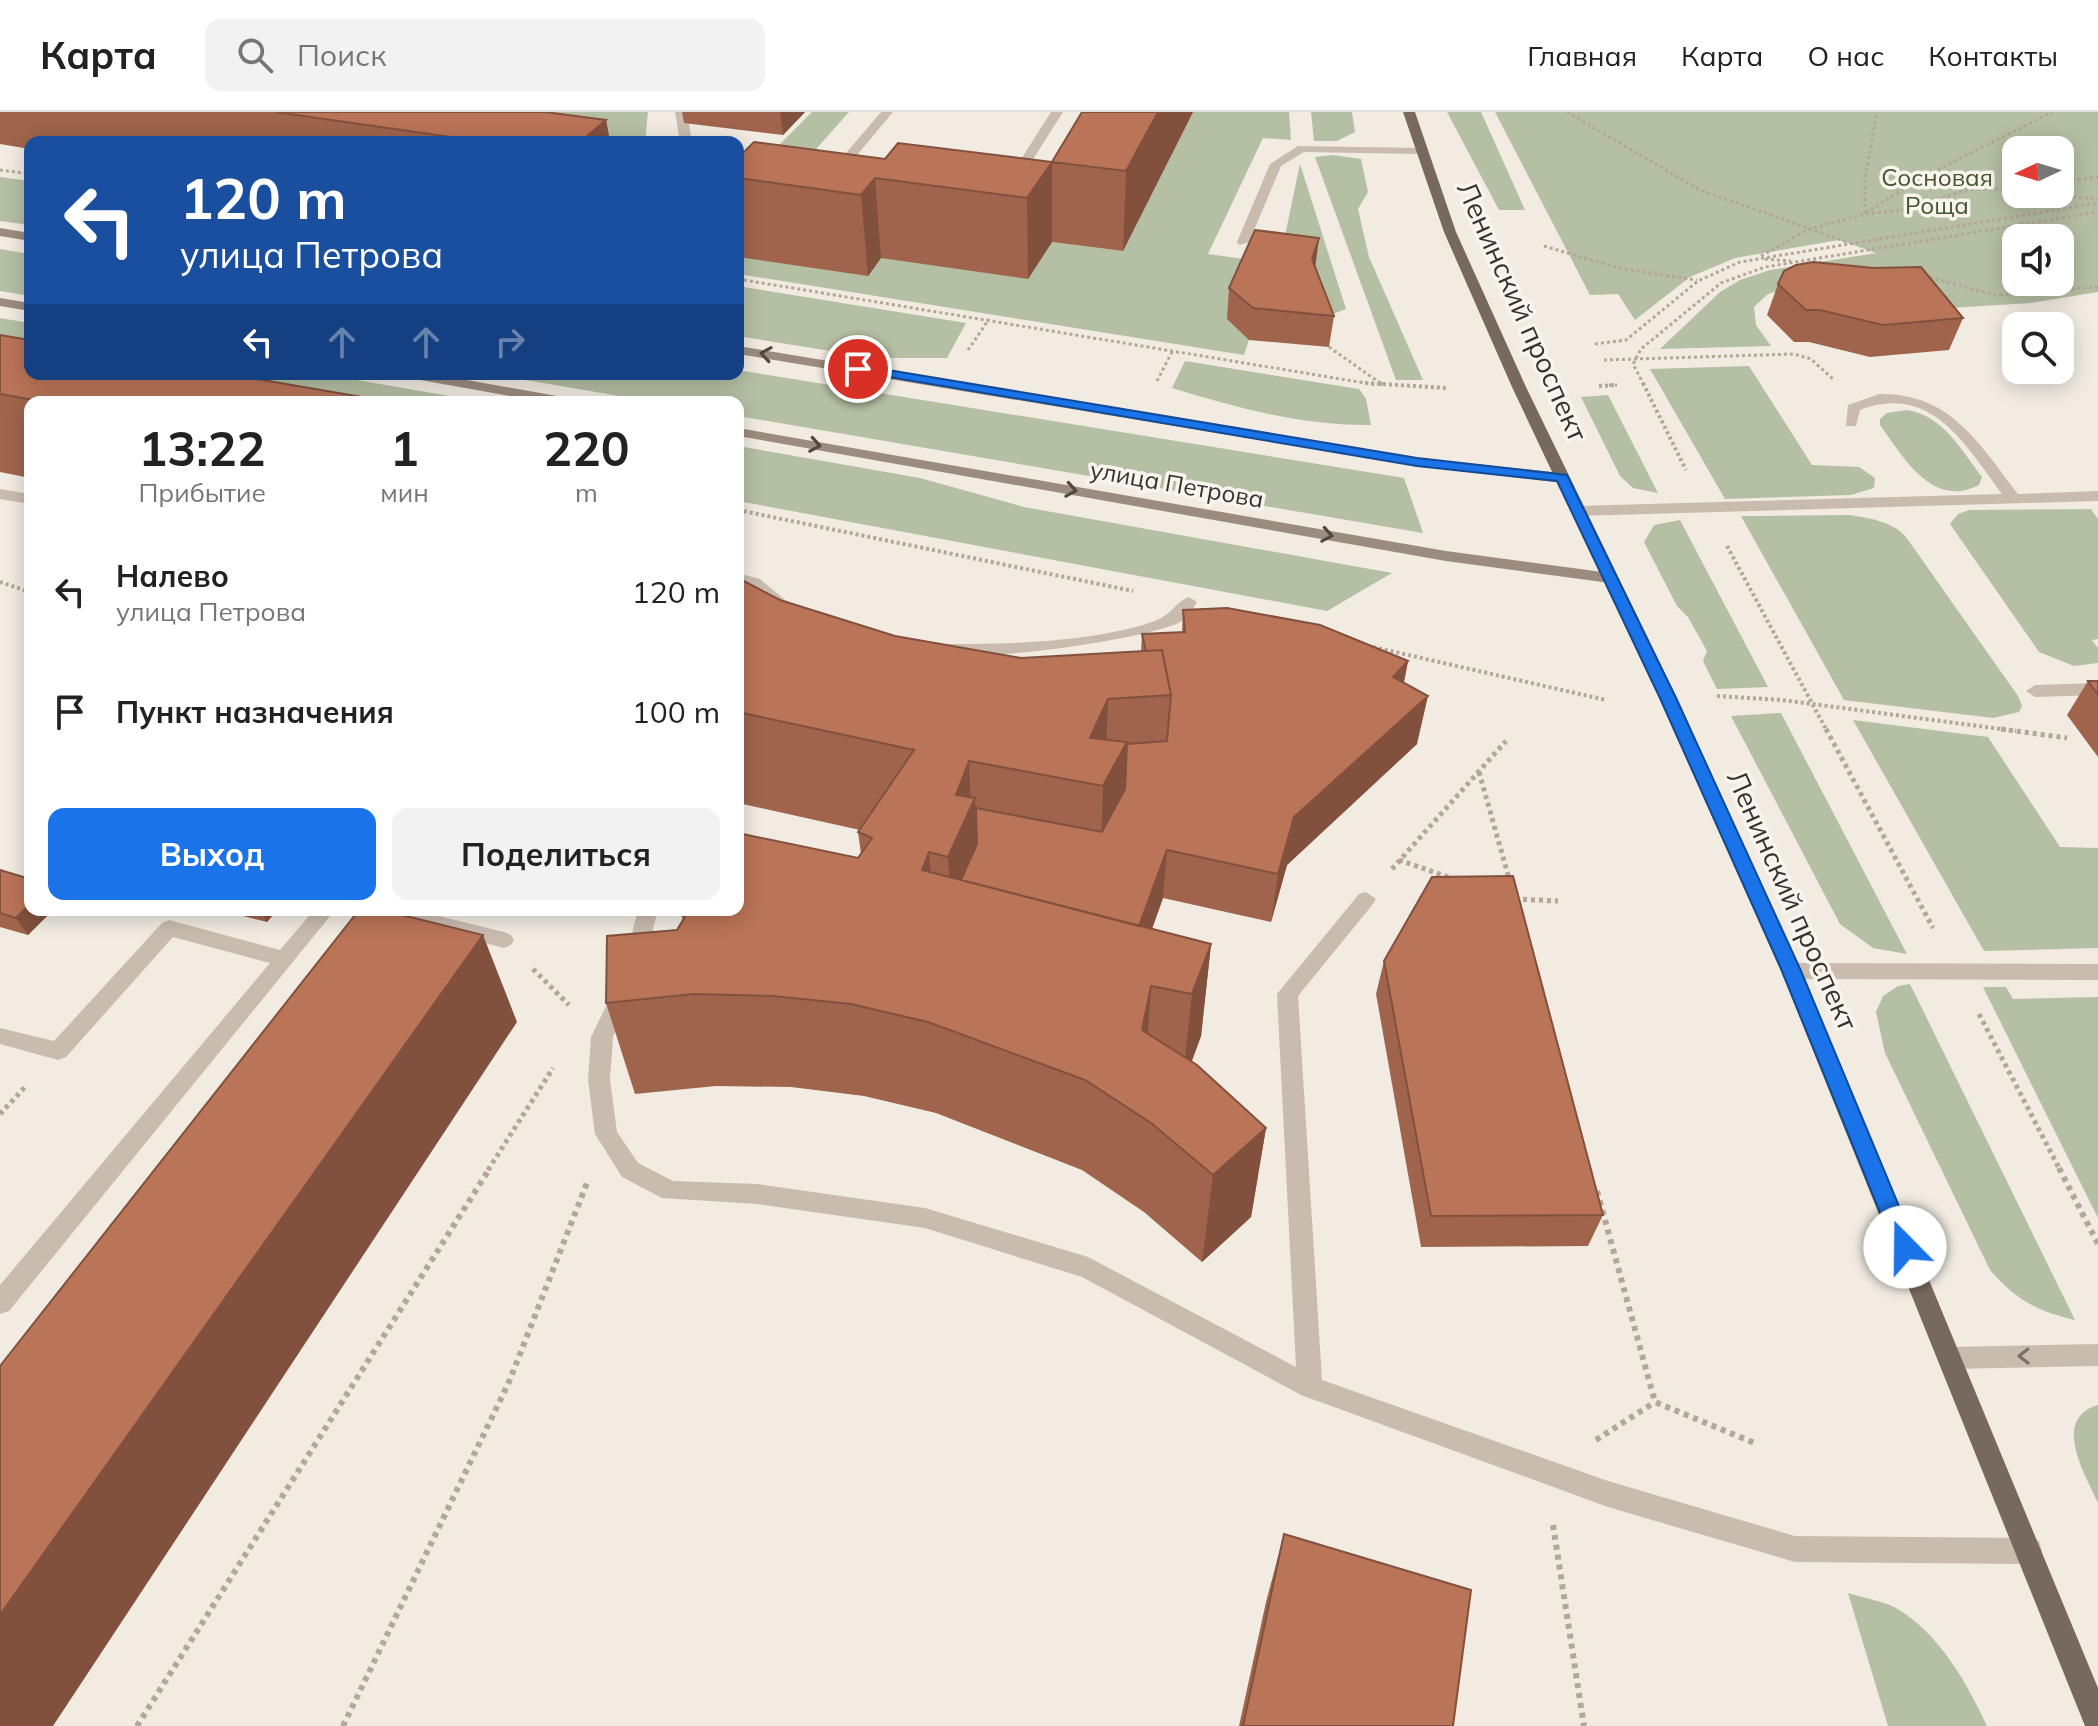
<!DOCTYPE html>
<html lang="ru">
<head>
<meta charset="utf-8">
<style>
	:root { --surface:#fff; --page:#f2f2f2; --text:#222; --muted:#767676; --line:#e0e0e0; --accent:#1a73e8 }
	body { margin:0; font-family:Mulish,sans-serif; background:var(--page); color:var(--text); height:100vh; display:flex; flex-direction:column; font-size:30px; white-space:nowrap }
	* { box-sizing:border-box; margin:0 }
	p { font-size:26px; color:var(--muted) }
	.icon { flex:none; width:44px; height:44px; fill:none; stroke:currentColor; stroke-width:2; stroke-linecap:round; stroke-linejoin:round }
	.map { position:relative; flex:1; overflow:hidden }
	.panel { position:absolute; left:24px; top:284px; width:720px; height:520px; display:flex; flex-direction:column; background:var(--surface); border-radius:16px; box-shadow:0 4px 20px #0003 }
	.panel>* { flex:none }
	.banner { position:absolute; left:24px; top:24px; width:720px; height:244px; border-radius:16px; box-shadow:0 4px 20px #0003; background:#1a4fa0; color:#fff; overflow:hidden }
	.needle { width:52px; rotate:266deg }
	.tools { position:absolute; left:2002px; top:24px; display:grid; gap:16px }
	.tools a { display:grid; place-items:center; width:72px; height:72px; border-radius:16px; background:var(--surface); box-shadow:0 4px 20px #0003; font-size:40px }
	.pin { position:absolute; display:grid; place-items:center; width:68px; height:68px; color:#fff; margin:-34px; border:4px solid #fff; border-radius:50%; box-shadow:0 2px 8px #0007 }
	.me { position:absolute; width:88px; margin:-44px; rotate:338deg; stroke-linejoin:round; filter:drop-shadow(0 0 6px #0008) }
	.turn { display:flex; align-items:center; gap:28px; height:168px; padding:0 24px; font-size:36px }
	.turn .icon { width:104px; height:104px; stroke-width:2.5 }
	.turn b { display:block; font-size:56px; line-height:68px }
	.lanes { display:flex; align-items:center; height:76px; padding:0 24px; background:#0003; justify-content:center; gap:40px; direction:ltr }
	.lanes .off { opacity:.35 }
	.eta { display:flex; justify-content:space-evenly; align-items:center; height:136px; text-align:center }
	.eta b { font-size:48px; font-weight:700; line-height:56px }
	.button { display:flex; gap:16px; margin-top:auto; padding:16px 24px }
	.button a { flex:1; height:92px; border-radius:16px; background:var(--accent); color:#fff; font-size:32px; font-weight:700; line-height:92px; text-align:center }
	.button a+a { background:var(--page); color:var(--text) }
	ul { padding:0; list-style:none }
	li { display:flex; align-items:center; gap:24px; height:120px; padding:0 24px }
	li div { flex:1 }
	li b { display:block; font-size:30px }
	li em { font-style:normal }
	header { display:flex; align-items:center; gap:48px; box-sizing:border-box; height:112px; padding:0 40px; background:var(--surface); border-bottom:2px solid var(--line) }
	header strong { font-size:38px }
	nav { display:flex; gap:44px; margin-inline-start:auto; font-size:28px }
	.search { width:560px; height:72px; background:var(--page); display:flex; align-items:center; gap:20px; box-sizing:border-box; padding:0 28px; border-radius:16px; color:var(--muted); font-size:30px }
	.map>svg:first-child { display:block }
</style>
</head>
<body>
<header>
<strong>Карта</strong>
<div class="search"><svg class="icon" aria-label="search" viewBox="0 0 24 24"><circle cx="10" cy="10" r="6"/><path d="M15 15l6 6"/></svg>Поиск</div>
<nav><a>Главная</a><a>Карта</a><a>О нас</a><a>Контакты</a></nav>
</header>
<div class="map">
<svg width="2098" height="1614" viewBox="0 0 2098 1614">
	<rect width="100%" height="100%" fill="#f1ebe2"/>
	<path fill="#b5bfa3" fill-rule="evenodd" d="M290,0H648L645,30H520Z
		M812,0H849L794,62L757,55Z
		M1193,0H1289L1291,28L1263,26L1208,142L1252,148L1249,228L1244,243L738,162V145L868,163L881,146L1052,130L1123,139Z
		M1311,0H1352L1355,20L1337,29H1314Z
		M1447,0H1481L1525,98H1499Z
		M1495,0H2098V180L2031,191L1918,198L1793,174L1768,182L1754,195L1756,213L1771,234L1660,237L1720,180L1740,168L1770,158L1876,141L1839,128L1735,146L1690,165L1635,208L1618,182L1590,183ZM2016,38H2060V82H2016ZM2016,126H2060V170H2016Z
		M1333,43L1361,47L1368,80L1358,97L1369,145L1423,268H1396L1315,45Z
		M1300,52L1346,197L1320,207L1279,152Z
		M0,65L30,69V113L0,109Z
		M0,137L30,142V184L0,179Z
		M738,174L966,211L947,246H874L738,224Z
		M0,206L30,211V262H322L484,290H183L0,258Z
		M1185,249L1359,277L1366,287L1371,313C1303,314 1237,296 1172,276Z
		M1749,254L1812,353L1859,355L1875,366L1874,376L1851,383L1725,387L1650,257Z
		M738,258L1404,366L1423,421L738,304V290H654L490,262H738Z
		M1608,283L1658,381L1633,376L1620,364L1581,285Z
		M1907,298C1944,304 1961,338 1982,365L1979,373C1932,398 1902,343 1880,313V307L1887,301Z
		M738,334L920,366L1024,395L1392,461L1327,499L738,389Z
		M2091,397L2098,407V527L2092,528L2098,536V551L2074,554L2039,540L1950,412L1958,402L1969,398Z
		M1849,403C1869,406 1892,409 1906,425L2018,584L2022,594L2019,600L1993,606L1844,588L1741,404Z
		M1680,408L1768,575L1717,577L1703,549L1707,539L1688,505L1677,494L1644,430L1654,413Z
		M1781,601L1907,842L1873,836L1840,812L1731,604Z
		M1853,608L1988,625L2060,735L2098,736V836L1984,839Z
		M1910,872L2075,1208C2038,1200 2015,1187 1990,1158L1885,941L1876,900L1883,884L1898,874Z
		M1983,875H2006L2013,887L2098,885V1106Z
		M2098,1293V1391C2085,1362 2051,1307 2098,1293Z
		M1848,1481C1863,1486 1883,1489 1896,1496C1939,1521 1967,1571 1987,1614H1888Z"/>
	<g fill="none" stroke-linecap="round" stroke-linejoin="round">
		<path stroke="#b4a699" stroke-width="3" stroke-dasharray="3 3" stroke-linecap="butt" d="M1567,0L1700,78L1847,130
			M0,58L30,62
			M2060,70L2098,65
			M2037,82L2098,87
			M1865,101V66L1877,0
			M1866,101L1917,68L2052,0
			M1544,134L1622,157L1697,168
			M1761,144L1809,117L1865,102L1901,98L1967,78L2016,76
			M1765,147L1791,149
			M1813,150L1890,157
			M1924,164L1995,183L2098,175
			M738,167L1377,273
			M1595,232L1626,228L1698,169L1740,150L2098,91
			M1329,235L1383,273
			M968,238L989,207
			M1604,248L1794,242L1811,247L1834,268
			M1157,269L1173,238
			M1609,273H1617
			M1644,273L1633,252L1641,237L1721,171L1765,155L2098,100"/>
		<path stroke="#b4a699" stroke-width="4" stroke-dasharray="3 3" stroke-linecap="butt" d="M1365,271L1447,276
			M1380,271L1384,274
			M1643,271L1686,358
			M1599,274L1617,273
			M738,398L1133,479
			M1727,434L1827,619
			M0,470L30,480
			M1373,535L1606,588
			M1717,584L1782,588L2016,619"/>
		<path stroke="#b4a699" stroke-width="5" stroke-dasharray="4 4" stroke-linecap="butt" d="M1826,617L1933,816
			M2001,617L2067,626
			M1479,660L1510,770
			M1399,748L1451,766
			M1392,757L1506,629
			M1515,787L1558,789
			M533,857L569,893
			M1979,902L2060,1058
			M0,1002L25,975
			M488,1058L553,956"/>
		<path stroke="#b4a699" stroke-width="6" stroke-dasharray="5 5" stroke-linecap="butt" d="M2059,1056L2098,1132
			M1597,1079L1655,1290L1757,1332
			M1596,1328L1655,1290
			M1553,1413L1584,1614
			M137,1614L490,1056
			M343,1614L509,1270L587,1071"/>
		<path fill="#c9bcaf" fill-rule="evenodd" d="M675,0H687L692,30H680Z
			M881,0H893L837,67H829V61Z
			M1051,0H1063L1018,71H1010L1008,68Z
			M1298,34L1421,36L1427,39L1421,42L1304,40L1281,54L1249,130L1239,133L1237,130L1270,52Z
			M1880,282C1950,281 1979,331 2018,382L2098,379V389L1577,404L1569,399L1577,394L2002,382C1965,332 1931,271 1860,298L1856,314H1846L1848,293Z
			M0,377L30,382V392L0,387Z
			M738,461L760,467L796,497L788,502L782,501L748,473L738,471Z
			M1189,485L1197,490C1193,497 1189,505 1182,509C1156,526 958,556 940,537L949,532C1012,532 1095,530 1155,509C1171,503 1178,488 1189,485Z
			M2098,571V583L2035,585L2026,579L2035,573Z
			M1366,780L1376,787L1373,792L1298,884L1322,1268L1608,1369L1795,1424L2029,1426L2039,1429L2042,1439L2039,1449L2029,1452L1795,1450L1608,1395L1301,1283L1082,1165L925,1116L757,1092L662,1086L622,1065L595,1022L588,968L591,925L615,876H629L632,882L613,925L610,968L617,1020L638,1051L673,1069L757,1072L925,1096L1088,1145L1296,1255L1277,882L1359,782Z
			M314,798H335L9,1199L0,1202V1173L270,851L173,825L66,945L58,948L0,932V916L54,929L162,811L169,808L280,838Z
			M375,798H414L504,820L511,823L514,828L511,833L504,836L385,805Z
			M638,798H658L646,844L643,849H629L626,844Z
			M1791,851L2098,852V868L1791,867L1784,865L1781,859L1784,853Z
			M2098,1232V1254L1951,1257L1942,1254L1939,1246L1942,1238L1951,1235Z"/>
		<path fill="#9c8c80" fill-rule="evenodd" d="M0,116L30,121V129L0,124Z
			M0,186L30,191V199L0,194Z
			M738,234L1417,346L1562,361L1570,366L1562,371L1417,354L738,242Z
			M402,262H433L568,286L575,290H544L409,266Z
			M738,316L1446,439L1610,461L1618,466L1610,471L1446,449L738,324Z"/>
		<path fill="#78695f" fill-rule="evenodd" d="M1403,0H1415L1456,120L1526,275L1677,586L1801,859L2098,1576V1614H2085L1781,859L1659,586L1512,275L1444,120Z"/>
	</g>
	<path fill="#a0644c" d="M0,0H545L606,8L610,30H30V37L0,32Z
		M682,0H805L783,23L684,11Z
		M1082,0H1193L1123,139L1052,130L1028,167L881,146L868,164L738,145V46L885,47L1052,50Z
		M1315,155L1334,204L1329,235L1249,228L1227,207L1229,176Z
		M1778,172L1963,206L1949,238L1870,245L1809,230H1794L1767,203Z
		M0,223L391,290H30V366L0,360Z
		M738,466L780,488L895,524L1021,546L1141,539L1142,522L1182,520L1183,498L1408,549L1404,571L1417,632L1287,753L1271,810L1163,786L1152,817L1211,832L1201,924L1192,949L1266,1016L1251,1105L1202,1150L1144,1100L1082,1058L936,1001L864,984L791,975L716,974L635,982L606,891L677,818L683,809L680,798H738L858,746L861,742L858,720L860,718L738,691Z
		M2088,569H2098V645L2067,603Z
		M0,758L30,798H53L28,823L0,815Z
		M219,798H277L267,810Z
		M1384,849L1603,1103L1588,1134L1421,1135L1376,882Z
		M1284,1422L1453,1614H1239L1266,1490Z"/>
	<path fill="#82513e" d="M780,0H805L783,23Z
		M1158,0H1193L1123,139L1126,59Z
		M606,8L610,30H580Z
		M1052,50V130L1028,167L1027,86Z
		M875,66L881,146L868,164L861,83Z
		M1319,126L1315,157L1312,147Z
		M1408,549L1398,597L1393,565Z
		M1428,584L1417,632L1287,753L1271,810L1278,762L1294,705Z
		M1108,587L1105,671L1127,630L1122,725L1100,768L1103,674L1090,626Z
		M969,649L971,695L975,686L979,780L952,811L948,745L956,683Z
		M1167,738L1163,786L1121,902L1124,855Z
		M929,740L934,807L922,758Z
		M30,792V798H53L28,823L16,806Z
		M261,798H277L267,810Z
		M483,823L517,910L53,1614H0V1503Z
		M1211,832L1201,924L1182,974L1192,882Z
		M1151,874L1145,966L1142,918Z
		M1266,1016L1251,1105L1202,1150L1213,1063Z"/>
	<path fill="#ba7458" stroke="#82513e" stroke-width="2" d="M275,0H545L606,8L580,30H486Z
		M1082,0H1158L1126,59L1052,50Z
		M754,30L885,47L898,31L1052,50L1027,86L875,66L861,83L738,66V46Z
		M1255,118L1319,126L1312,147L1334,204L1253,196L1229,176Z
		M1813,150L1873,156L1921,155L1963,206L1883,213L1820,198H1806L1778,172L1784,159L1796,153Z
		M0,223L30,228V262H227L391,290H45L0,282Z
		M738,466L780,488L895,524L1021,546L1162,538L1171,583L1108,587L1090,626L1127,630L1103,674L969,649L956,683L975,686L948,745L929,740L922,758L1211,832L1192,882L1151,874L1142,918L1197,953L1266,1016L1213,1063L1151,1011L1085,968L928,910L851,892L773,884L693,882L606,891L607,824L677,818L689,798H738V721L858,746L872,726L858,720L914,638L738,600Z
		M1227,496L1320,513L1408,549L1393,565L1428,584L1294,705L1278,762L1167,738L1139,814L961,768L977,732L976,696L1102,720L1125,677L1127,632L1167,629L1171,583L1162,538L1146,539L1142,522L1185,520L1183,498Z
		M2088,569H2098V583Z
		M0,758L30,767V792L16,806L0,801Z
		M1513,764L1603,1103L1431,1104L1384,849L1432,765Z
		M359,798H382L483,823L0,1503V1254Z
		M1284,1422L1471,1478L1453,1614H1243Z"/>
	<defs><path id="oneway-chevron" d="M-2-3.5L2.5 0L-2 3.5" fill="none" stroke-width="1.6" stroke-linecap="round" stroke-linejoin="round" transform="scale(2)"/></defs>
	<g stroke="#514841">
		<use href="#oneway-chevron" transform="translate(766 242) rotate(-171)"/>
		<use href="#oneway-chevron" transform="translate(815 333) rotate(10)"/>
		<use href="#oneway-chevron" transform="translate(1071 378) rotate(10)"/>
		<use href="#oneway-chevron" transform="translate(1327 423) rotate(10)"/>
	</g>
	<use stroke="#797067" href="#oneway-chevron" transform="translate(2024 1244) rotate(179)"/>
	<path fill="#1a73e8" stroke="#114b97" stroke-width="2" d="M858,253L1417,346L1567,363L1676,586L1801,859L1916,1135L1913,1142H1898L1894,1135L1782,859L1660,586L1557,369L1417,354L854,259L852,257Z"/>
	<g text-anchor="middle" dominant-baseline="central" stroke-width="7" stroke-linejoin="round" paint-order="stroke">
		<g font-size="24" fill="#465432" stroke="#f9f5ee">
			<text x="1937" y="65">Сосновая<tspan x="1937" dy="28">Роща</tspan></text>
		</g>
		<g font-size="24" fill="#38312c" stroke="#f9f5ee">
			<text transform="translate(1177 372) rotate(10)">улица Петрова</text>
		</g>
		<g font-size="28" fill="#38312c" stroke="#f9f5ee">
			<text transform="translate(1523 199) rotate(66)">Ленинский проспект</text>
			<text transform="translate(1793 788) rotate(66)">Ленинский проспект</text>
		</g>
	</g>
</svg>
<div class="tools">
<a><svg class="needle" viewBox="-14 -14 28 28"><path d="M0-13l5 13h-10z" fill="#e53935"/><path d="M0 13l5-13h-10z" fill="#767676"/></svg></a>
<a><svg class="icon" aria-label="sound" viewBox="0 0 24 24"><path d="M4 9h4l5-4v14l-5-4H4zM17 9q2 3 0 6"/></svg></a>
<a><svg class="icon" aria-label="search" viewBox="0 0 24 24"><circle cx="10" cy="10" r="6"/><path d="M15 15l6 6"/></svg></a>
</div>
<div class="pin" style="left:858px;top:257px;background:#d93025"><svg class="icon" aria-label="arrive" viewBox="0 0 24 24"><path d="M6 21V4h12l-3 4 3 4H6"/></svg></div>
<svg class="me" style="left:1905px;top:1135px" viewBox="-20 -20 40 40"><circle r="19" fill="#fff"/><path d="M0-13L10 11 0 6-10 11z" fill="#1a73e8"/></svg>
<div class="banner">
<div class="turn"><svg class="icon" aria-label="left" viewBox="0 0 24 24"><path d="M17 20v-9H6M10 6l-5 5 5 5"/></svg><div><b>120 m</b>улица Петрова</div></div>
<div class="lanes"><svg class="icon" aria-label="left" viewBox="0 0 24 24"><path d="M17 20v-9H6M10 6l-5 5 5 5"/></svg><svg class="icon off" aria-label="ahead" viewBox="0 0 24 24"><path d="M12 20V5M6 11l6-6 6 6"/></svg><svg class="icon off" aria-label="ahead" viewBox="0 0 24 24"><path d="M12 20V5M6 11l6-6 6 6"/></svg><svg class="icon off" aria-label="right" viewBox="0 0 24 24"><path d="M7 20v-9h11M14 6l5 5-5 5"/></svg></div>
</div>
<section class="panel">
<div class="eta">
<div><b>13:22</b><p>Прибытие</p></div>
<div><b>1</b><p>мин</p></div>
<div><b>220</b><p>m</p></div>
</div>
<ul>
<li><svg class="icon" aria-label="left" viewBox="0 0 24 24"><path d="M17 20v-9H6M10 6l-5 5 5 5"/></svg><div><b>Налево</b><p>улица Петрова</p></div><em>120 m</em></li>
<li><svg class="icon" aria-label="arrive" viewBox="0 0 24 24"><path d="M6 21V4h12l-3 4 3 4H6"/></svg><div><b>Пункт назначения</b></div><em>100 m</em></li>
</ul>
<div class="button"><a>Выход</a><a>Поделиться</a></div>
</section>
</div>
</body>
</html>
